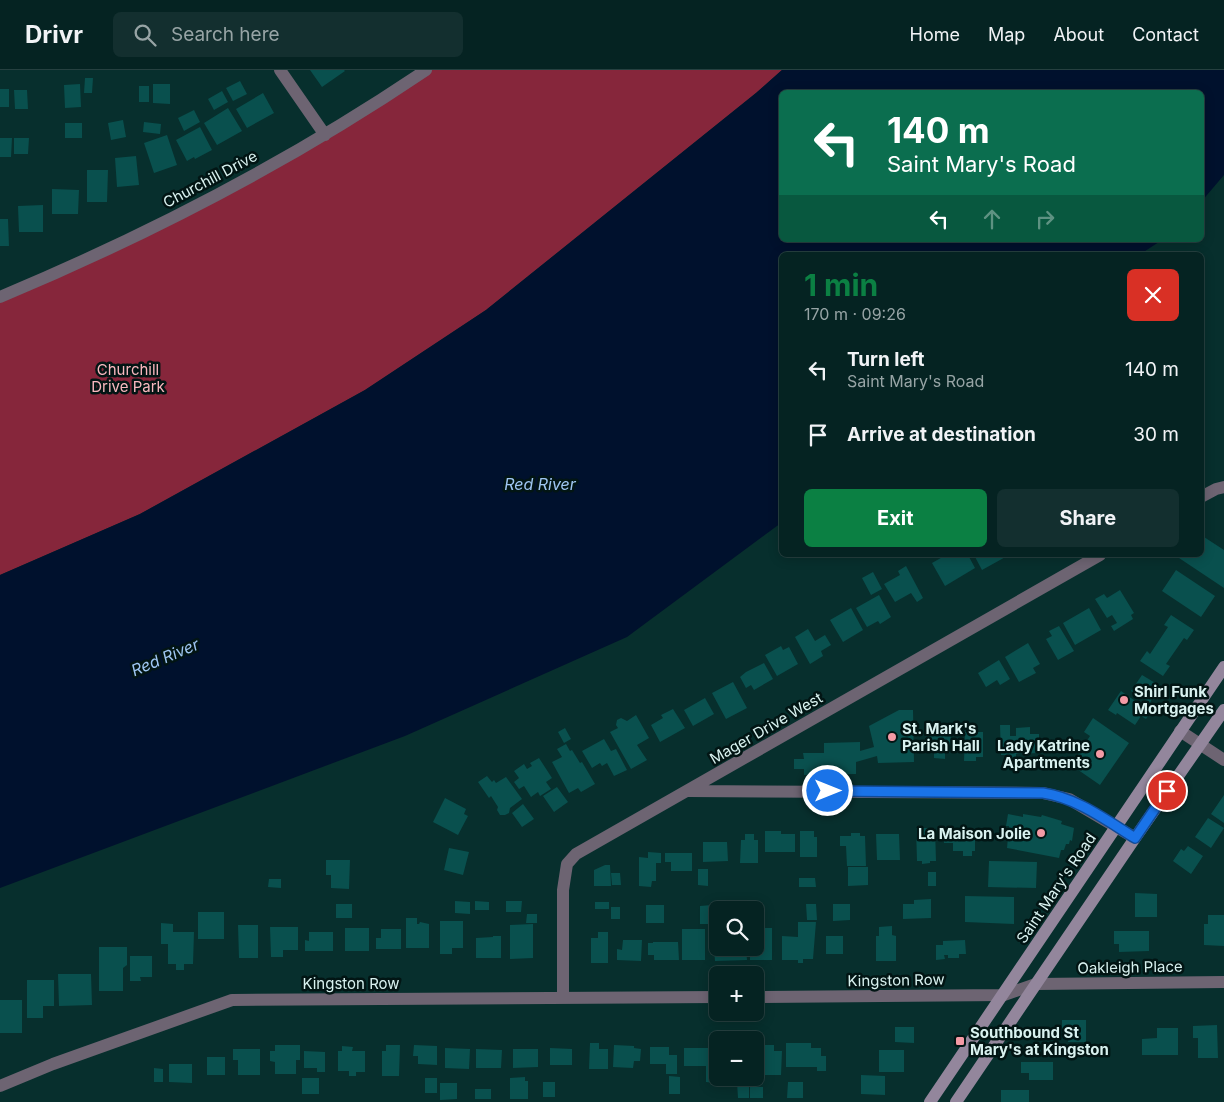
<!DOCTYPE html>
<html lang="en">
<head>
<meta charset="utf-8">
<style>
	:root { --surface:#052322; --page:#132f2f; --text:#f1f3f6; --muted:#97a4a5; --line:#264040; --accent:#0b8043 }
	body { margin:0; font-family:Inter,sans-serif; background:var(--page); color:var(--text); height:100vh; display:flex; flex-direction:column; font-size:19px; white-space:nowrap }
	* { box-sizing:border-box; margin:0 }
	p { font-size:16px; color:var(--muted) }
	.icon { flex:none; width:28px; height:28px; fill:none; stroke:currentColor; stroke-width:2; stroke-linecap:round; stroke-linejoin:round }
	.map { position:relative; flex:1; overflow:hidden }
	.sheet { position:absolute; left:779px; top:182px; width:425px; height:305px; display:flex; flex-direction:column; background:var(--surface); border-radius:8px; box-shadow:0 2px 12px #0003,0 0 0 1px var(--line) }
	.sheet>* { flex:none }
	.hud { position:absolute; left:779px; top:20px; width:425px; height:152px; border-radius:8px; box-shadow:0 2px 12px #0003,0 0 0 1px var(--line); background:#0b6e4f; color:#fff; overflow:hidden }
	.buttons { position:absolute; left:709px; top:831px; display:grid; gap:10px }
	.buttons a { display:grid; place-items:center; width:55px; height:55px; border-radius:8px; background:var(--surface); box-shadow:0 2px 12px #0003,0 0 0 1px var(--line); font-size:25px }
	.pin { position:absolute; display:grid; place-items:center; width:42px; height:42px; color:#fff; margin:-21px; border:2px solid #fff; border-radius:50%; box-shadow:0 1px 5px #0007 }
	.me { position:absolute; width:55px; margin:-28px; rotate:90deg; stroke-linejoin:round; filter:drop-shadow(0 0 4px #0008) }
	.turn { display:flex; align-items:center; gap:18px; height:105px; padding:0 25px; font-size:22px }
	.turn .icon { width:65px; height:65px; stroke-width:2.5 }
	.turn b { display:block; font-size:35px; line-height:42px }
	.lanes { display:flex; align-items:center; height:48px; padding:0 25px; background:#0003; justify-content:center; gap:25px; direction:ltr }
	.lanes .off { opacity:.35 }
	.round { display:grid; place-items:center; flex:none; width:52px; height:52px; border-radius:8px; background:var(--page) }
	.overview { display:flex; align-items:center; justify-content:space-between; height:85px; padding:0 25px }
	h1 { font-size:30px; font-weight:700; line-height:38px; color:var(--accent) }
	.button { display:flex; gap:10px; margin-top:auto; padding:10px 25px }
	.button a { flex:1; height:58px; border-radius:8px; background:var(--accent); color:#fff; font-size:20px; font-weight:700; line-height:58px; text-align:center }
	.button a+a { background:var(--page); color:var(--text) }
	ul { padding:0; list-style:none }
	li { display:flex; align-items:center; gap:15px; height:65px; padding:0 25px }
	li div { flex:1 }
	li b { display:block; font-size:19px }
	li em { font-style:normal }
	header { display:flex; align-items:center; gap:30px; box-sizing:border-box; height:70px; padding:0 25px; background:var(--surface); border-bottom:1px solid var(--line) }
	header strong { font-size:24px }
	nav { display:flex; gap:28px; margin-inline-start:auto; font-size:18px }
	.search { width:350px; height:45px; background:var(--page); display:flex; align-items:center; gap:12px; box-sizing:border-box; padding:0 18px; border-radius:8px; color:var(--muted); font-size:19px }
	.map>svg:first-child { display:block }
</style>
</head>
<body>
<header>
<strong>Drivr</strong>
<div class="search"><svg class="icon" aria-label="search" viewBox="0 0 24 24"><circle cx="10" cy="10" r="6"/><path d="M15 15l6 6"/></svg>Search here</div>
<nav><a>Home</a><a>Map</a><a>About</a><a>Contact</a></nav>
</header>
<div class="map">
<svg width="1224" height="1032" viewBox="0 0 1224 1032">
	<rect width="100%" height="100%" fill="#072f2d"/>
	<path fill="#86263b" d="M426,0H782L756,23L486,240L365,320L140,444L0,505V227L172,148Z"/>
	<path fill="#00112d" d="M782,0H1224V105L1201,132V22H781V170H1162L1139,185H781V453L627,567L405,666L0,818V505L140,444L365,320L486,240L756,23Z"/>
	<path fill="#09504e" d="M310,0H344L345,1L322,17Z
		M85,8H93L92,23H84Z
		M240,11L247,24L233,31L226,18Z
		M80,14L81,37L65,38L64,15Z
		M153,14H170V34L153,33Z
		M139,16H149V32H139Z
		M0,19H9V37H0Z
		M14,20H27L28,39H15Z
		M222,21L228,32L214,40L208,29Z
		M263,23L274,43L247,58L236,39Z
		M228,38L242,61L217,75L204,53Z
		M194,40L200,52L184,61L178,48Z
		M123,50L126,67L111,70L108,53Z
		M144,52L161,54L160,64L143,62Z
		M65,53H82V68H65Z
		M200,57L212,80L195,89L194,87L187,91L176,70Z
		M167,65L177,95L154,103L144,73Z
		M0,68H12L11,87H0Z
		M14,68H29L28,84H14Z
		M136,86L139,115L117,117L115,88Z
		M87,100H108L107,132H87Z
		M52,119L79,120L78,144H52Z
		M43,135V162H19L18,136Z
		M0,149H8L9,176H0Z
		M1204,467L1224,480V518L1179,488L1181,485H1201V468Z
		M946,485H968L975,498L945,516L932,493Z
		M974,485H1009L982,500Z
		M906,496L923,528L917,532L911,523L895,532L884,514L900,505L898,501Z
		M1176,500L1215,526L1201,547L1162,521Z
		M873,502L882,519L871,525L862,508Z
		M1120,520L1134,543L1131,545L1133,549L1114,561L1111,556L1117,553L1112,545L1107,548L1095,529L1104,524L1107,528Z
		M879,525L891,547L880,554L878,551L867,557L856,538Z
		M851,538L863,560L843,572L830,550Z
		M1089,538L1101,560L1075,575L1063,553Z
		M1171,545L1194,560L1187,570L1184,568L1166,594L1170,596L1163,606L1140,591L1147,581L1150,584L1168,557L1164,555Z
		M1059,556L1074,581L1058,590L1046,569L1052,566L1049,561Z
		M808,559L815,571L825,565L831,575L821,581L823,586L810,594L795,567Z
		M1028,573L1040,594L1033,598L1036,603L1019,612L1005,587Z
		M781,576L783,580L789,577L798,594L777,606L765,585Z
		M999,590L1010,609L1000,615L997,610L986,617L978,603Z
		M764,593L773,609L754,620L751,615L746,618L740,607L746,602Z
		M1142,605L1162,617L1154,630L1152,629L1150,633L1131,621Z
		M733,612L747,638L726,649L712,623Z
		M1121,621L1151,642L1146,649L1141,646L1135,655L1117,643L1116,645L1108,640Z
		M705,628L714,644L693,656L684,640Z
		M673,639L685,658L660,672L651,655L663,648L661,645Z
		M899,640H913L914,692L878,693L877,686L856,692V704L804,705V699H794V689H804L803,683H824V673L860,672V681L874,677L869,656Z
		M636,645L649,668L637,675L647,690L631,699L610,662L618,658L616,655L617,650L621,648L627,651Z
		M1093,648L1129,673L1100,715L1071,695L1090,666L1084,662Z
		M929,655H942V660H951L950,683H945V689L934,688V679H930V676H925L926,660H928Z
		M1000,655H1010V666H1016V658L1030,657V664H1039V683L1016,684V691H1010V685H1001Z
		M565,658L571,669L564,673L558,662Z
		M965,662H983V687H976V691H964Z
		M604,669L611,681L616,679L627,700L614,706L607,693L602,696L600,693L592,698L582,681Z
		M566,674L570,681L572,680L580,693L582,692L595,714L581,722L578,718L569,723L552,692L562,687L557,679Z
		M539,688L552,708L546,712L551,719L540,726L538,722L531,727L524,716L519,719L514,712L519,708L514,701L524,694L527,699L532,696L530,693Z
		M487,706L492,712L494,710L496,713L506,707L522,729L510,738L509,743L505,745H500L497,740L498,737L491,726L489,728L478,712Z
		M557,717L568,732L554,742L543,726Z
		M1224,725V753L1211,744Z
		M445,728L466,739L464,744L468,746L458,765L433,752Z
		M523,734L534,749L522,757L512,743Z
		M1008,744L1023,747V744L1041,747L1042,745L1062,751L1061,754L1074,758L1072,771L1070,770L1069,774H1066L1064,780H1061L1059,788L1007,778L1009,756H1006Z
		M1208,748L1224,758L1211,778L1195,767Z
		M916,758H935L936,791H930V793L922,794V791H917Z
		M765,761H781V764H795V782H765Z
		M800,761H814V767H817V787H800Z
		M944,762H975V781H972V786H963V781H953V773H944Z
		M851,763H860V766H865L866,796H847L846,776H840V766H851Z
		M745,764H754V770H758V793H740L741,770H745Z
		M876,764H899L900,790H877Z
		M703,772H727L728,791L703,792Z
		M1188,776L1203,786L1191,804L1173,791L1181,779L1184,781Z
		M449,778L469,782L463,805L444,800Z
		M648,782L661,783V793H656V811H652L651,817L639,816V787L648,788Z
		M665,783H692V801H671V792H665Z
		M326,790H350L349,819L331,818V805H326Z
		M989,791L1037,792L1036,818L988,817Z
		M605,795H610L611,816H594V800Z
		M848,797H868V815L848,816Z
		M698,799H708V816L698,815Z
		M928,802H936V816H928Z
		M611,803H620L621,815H612Z
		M799,808H815L816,817H799Z
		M269,809H281V818L268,817Z
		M1135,823L1157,824V847H1135Z
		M965,826L1014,827V854L965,852Z
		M931,829V848L903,849V834H914V830Z
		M455,831L470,832V844L455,843Z
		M475,831L489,832V840H475Z
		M506,831H522L521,842H506Z
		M749,831L757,832L756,840H748Z
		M595,832H609V839H595Z
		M717,833H729V840H717Z
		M336,834H352V848H336Z
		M806,834H816L817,850H807Z
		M833,834H850V850L833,851Z
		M646,835H664V853H646Z
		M712,835V854H700V836Z
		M611,837H620V849H611Z
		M198,842H224V869H198Z
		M527,844H537V853H526Z
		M1208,845H1224V876L1204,875V854H1208Z
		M406,848H417V854H419L420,852L429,854V878H406Z
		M440,851H463V878H452V884H440Z
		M798,852H816L813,889H803V893H798V890H782V866L798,867Z
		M161,853L173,854V862H194L193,894H184V900H176V894H168V874H161Z
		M533,854V888L510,889V855Z
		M238,855H258V888H239Z
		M892,856V865L896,866V891H876V866H879V857Z
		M270,857H298V880H283V887H271Z
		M345,858H369V881H345Z
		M755,858H772V890H750V878H755Z
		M381,859H401V879H376V868H381Z
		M682,859H705V890H682Z
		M1114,861H1149V881L1119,882V874H1114Z
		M309,862H333V881H305V870L309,871Z
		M598,862H608V893H591V868H598Z
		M493,866H501V888H476V868L493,867Z
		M826,866H843V884H826Z
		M623,870H642L641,891L617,890V879L622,880Z
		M965,870L966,884H959V888H948V885H944L945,889L936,890V875H943V871Z
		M653,872H678L679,890H654V885H648V873H653Z
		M99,877H127V895L123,898V921H99Z
		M720,878H746L747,890L715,891L714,879H720Z
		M130,886H152V907H140L141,911H130Z
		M58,904H91L92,935L59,936Z
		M27,910H54V936H43V948H27Z
		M0,930H22V963H0Z
		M1062,950H1086V972H1068V964H1064V959H1062Z
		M1217,955L1218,988H1198V968H1193V956Z
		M895,957H914V973L895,972Z
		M1157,958H1178V985H1142V969L1157,968Z
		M590,973H599V979H608V999H589Z
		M786,973H811V978H821V986H826V1001H817V997H786Z
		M275,975H300V990H296V1004H275V992L270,991V981H275Z
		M386,975H400L399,1006H382V981H386Z
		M414,975L437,976V995L418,994V986H413Z
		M614,975L634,976V978L641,979L640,991H634L633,998L613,997Z
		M763,975H774V981H782L781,1005H756L757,980H763Z
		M342,976L353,977L352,981H365V1002H356V1006H349V1001H338V981H342Z
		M650,977H669V985H677V1004H666V994H650Z
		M445,978L470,979L469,999L445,998Z
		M550,978L572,979V995H550Z
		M684,978H716L715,1013L706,1012V996H684Z
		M233,979H260V1005H238V990H233Z
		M476,979L502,980L501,998H476Z
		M513,979H538V997L513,998Z
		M879,980H904V1002H879Z
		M304,981L325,982V1002H317V998H304Z
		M207,987H225V1005H207Z
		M1021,992H1053V1010H1029V1003H1021Z
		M169,994H192V1013L169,1012Z
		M154,998L163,999V1012H154Z
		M861,1005L885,1006V1025L861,1024Z
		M669,1006L680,1007V1024H669Z
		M525,1007V1011H528V1029H510V1008Z
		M302,1008H319V1024H302Z
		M425,1008H437V1023H425Z
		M543,1012H555V1027H543Z
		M737,1012H749V1028H738Z
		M788,1012H803V1028H787Z
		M440,1013H457V1029L440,1030Z
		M750,1017H763V1028H750Z
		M475,1019H491V1029H475Z
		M1001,1020H1029V1032H1001Z"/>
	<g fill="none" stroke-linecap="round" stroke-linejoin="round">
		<path stroke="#6d6472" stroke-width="12" d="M280,0L325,65
			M0,227C148,165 293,90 426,0
			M1201,427L1216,419L1224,417
			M1180,661L1224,690
			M689,721L1043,723L1069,729L1135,768
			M755,927L1004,925L1036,914L1224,912
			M563,928V820L567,794L576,784L1100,485
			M0,1016L53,994L232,930L718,927"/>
		<path stroke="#93869c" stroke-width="12" d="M930,1032L1224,597
			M956,1032L1135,768L1224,640"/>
	</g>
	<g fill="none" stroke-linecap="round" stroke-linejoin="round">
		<defs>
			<path id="route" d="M828,721L1043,723C1077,728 1106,750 1135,768L1167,721"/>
		</defs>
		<use href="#route" stroke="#114b97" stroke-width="12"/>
		<use href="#route" stroke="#1a73e8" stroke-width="9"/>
	</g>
	<g fill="#f49aa5" stroke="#021514" stroke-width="2">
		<circle cx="1124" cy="630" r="5"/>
		<circle cx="892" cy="667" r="5"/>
		<circle cx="1100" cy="684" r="5"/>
		<circle cx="1041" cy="763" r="5"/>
		<rect x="955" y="966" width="10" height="10" rx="2.5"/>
	</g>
	<g text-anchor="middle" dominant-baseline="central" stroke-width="5" stroke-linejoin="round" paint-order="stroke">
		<g font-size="15" fill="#d9f2f0" stroke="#021514">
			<text transform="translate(210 109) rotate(-28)">Churchill Drive</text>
			<text transform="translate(766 658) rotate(-30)">Mager Drive West</text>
			<text transform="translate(1056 818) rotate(-56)">Saint Mary's Road</text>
			<text transform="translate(1130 897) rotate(-1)">Oakleigh Place</text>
			<text transform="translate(896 910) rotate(-1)">Kingston Row</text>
			<text x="351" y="913">Kingston Row</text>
		</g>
		<g font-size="15" fill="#f9b8bf" stroke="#021514">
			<text x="128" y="299">Churchill<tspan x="128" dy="17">Drive Park</tspan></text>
		</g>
		<g font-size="15" font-weight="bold" fill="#d9f2f0" stroke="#021514" text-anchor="start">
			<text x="1134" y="621">Shirl Funk<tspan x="1134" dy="17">Mortgages</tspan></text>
			<text x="902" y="658">St. Mark's<tspan x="902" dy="17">Parish Hall</tspan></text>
			<text x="1090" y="675" text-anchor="end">Lady Katrine<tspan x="1090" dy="17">Apartments</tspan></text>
			<text x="1031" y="763" text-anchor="end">La Maison Jolie</text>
			<text x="970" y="962">Southbound St<tspan x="970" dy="17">Mary's at Kingston</tspan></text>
		</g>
		<g font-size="16" font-style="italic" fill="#9fc6f2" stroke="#021514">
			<text x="540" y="414">Red River</text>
			<text transform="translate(165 587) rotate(-23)">Red River</text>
		</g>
	</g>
</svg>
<div class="buttons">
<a><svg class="icon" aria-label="search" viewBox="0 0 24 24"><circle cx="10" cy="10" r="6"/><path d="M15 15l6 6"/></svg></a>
<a>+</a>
<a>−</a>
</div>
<div class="pin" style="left:1167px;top:721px;background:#d93025"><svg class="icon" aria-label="arrive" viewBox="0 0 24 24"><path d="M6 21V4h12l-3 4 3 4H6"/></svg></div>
<svg class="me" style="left:828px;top:721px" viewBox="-20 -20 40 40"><circle r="17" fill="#1a73e8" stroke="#fff" stroke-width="3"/><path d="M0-11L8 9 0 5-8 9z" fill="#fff"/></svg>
<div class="hud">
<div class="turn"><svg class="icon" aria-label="left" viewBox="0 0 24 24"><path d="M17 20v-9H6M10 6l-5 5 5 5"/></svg><div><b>140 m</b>Saint Mary's Road</div></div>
<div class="lanes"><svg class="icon" aria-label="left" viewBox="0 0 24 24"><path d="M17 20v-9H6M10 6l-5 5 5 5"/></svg><svg class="icon off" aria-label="ahead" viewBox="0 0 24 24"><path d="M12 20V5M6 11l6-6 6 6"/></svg><svg class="icon off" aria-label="right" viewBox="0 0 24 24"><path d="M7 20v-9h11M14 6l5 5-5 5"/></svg></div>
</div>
<section class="sheet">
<div class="overview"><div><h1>1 min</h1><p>170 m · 09:26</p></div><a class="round" style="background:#d93025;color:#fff"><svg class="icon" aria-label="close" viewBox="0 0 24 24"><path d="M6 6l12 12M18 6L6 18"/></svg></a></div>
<ul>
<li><svg class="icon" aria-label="left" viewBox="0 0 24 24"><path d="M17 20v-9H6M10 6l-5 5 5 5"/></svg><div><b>Turn left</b><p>Saint Mary's Road</p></div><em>140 m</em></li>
<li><svg class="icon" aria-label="arrive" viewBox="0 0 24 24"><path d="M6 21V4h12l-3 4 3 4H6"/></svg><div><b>Arrive at destination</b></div><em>30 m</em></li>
</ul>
<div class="button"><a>Exit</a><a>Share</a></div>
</section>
</div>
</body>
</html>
